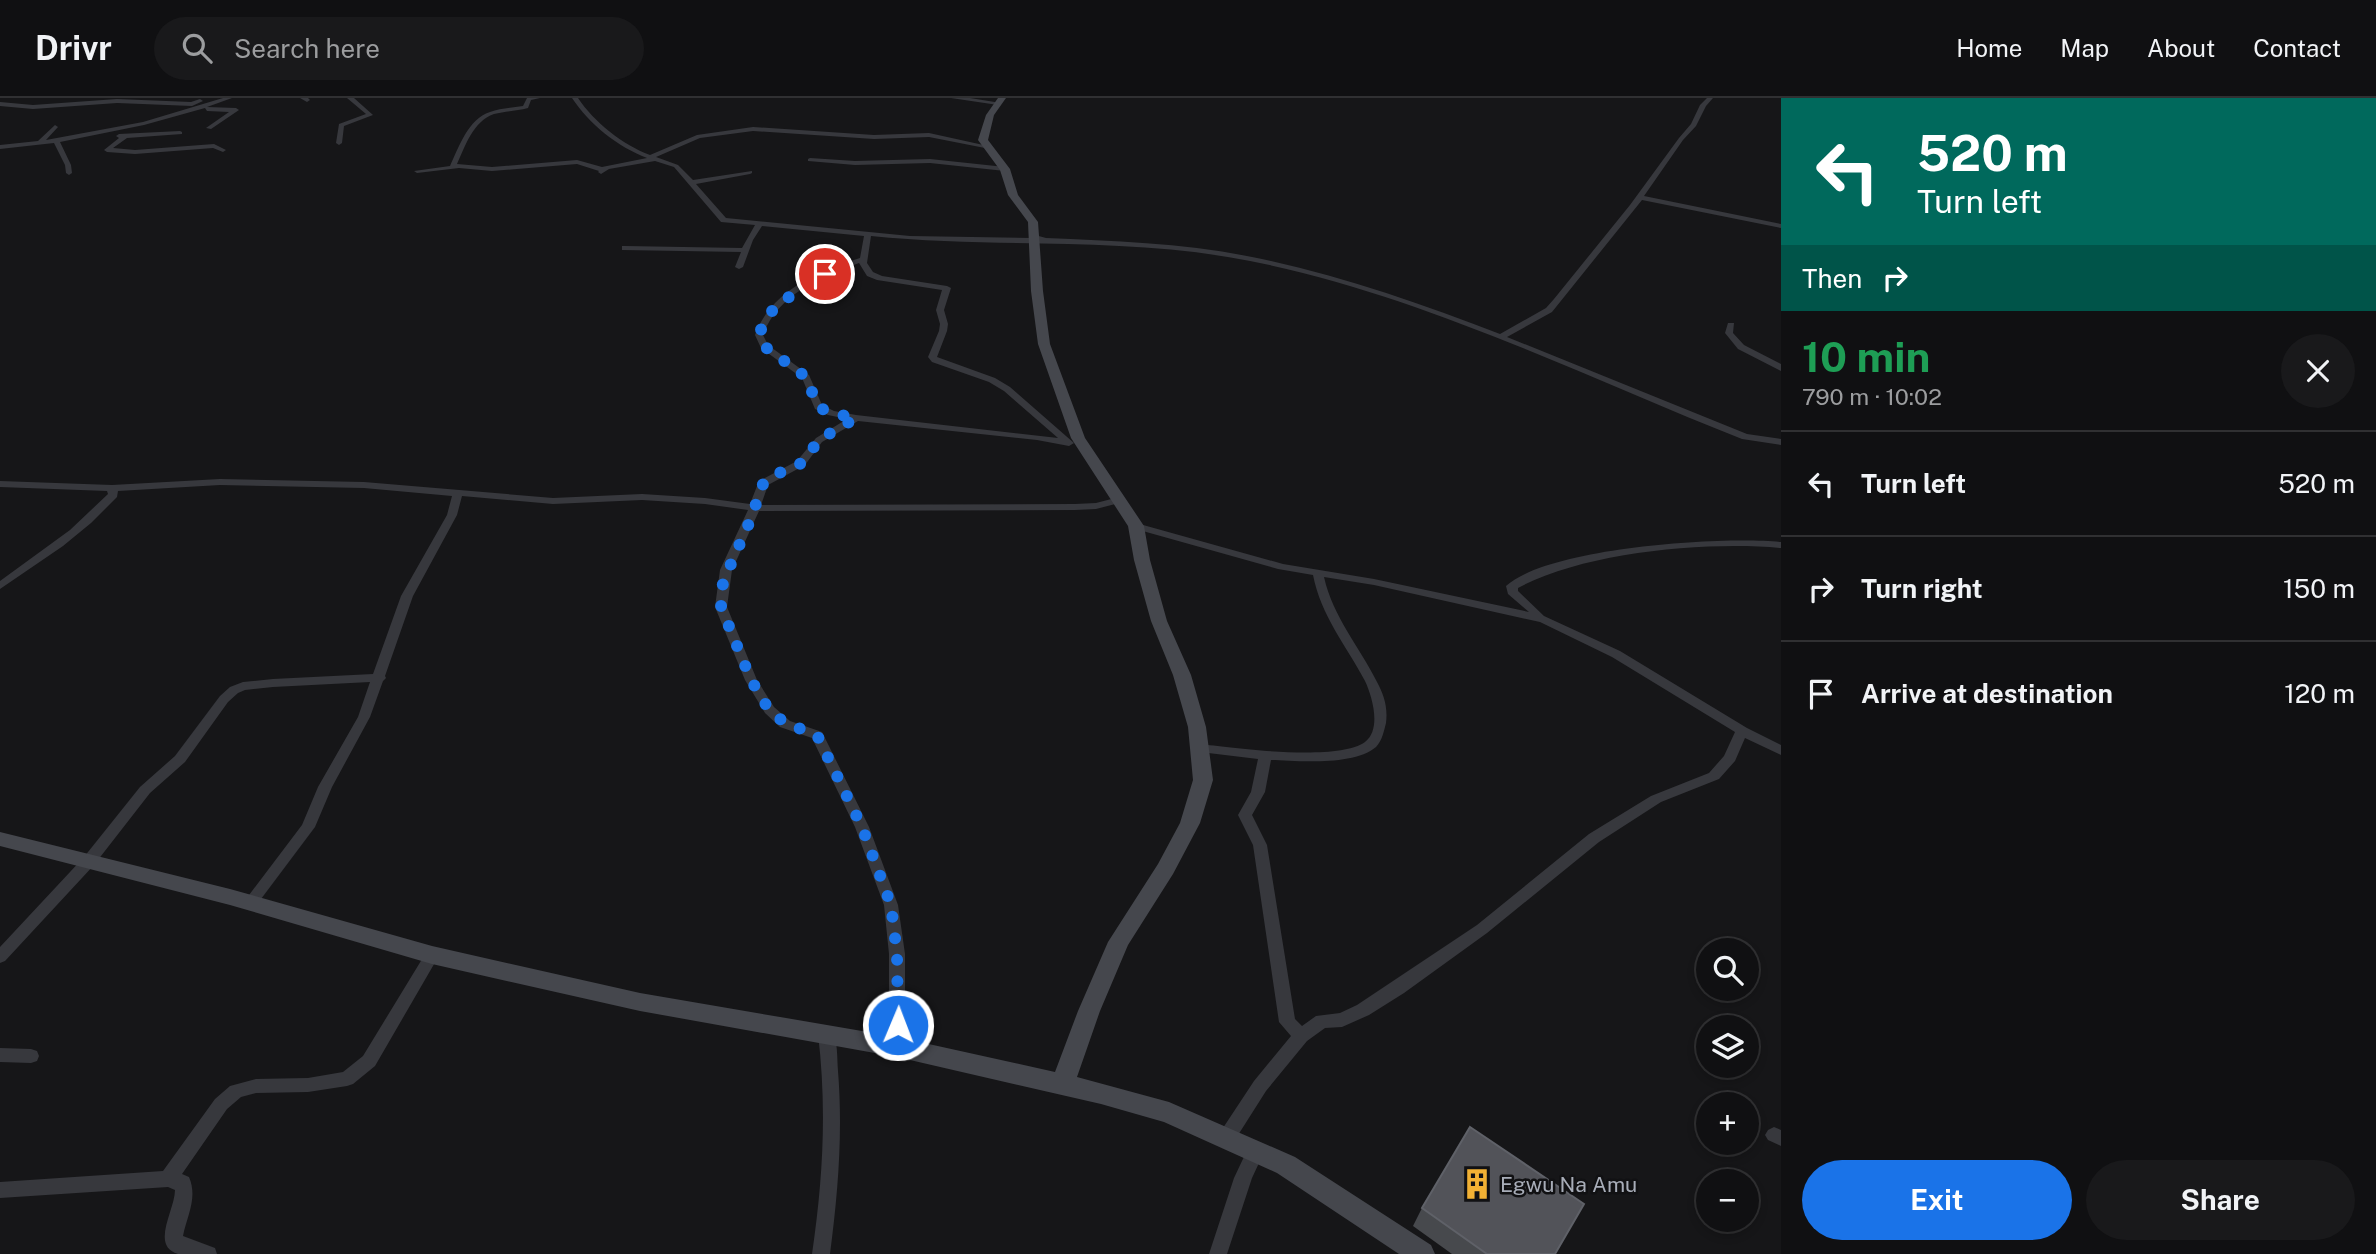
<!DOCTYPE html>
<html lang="en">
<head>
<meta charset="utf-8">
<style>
	:root { --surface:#101012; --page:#19191b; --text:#f1f3f6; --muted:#9c9d9f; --line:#303032; --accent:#1a73e8 }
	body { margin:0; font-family:"Public Sans",sans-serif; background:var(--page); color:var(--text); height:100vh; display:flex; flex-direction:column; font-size:26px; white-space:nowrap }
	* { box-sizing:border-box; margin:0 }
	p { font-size:23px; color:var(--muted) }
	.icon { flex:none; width:38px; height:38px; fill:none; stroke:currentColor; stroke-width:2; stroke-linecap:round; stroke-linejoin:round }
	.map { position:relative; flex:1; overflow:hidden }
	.details { display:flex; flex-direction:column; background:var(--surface); width:595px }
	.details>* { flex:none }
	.hud { background:#00695c; color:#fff; overflow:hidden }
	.controls { position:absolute; left:1696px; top:840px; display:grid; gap:14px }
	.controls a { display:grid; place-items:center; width:63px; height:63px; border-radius:50%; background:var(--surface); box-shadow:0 4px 10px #0003,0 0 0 2px var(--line); font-size:35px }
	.pin { position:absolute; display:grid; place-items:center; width:60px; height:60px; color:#fff; margin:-30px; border:4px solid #fff; border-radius:50%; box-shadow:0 2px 7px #0007 }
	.me { position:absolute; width:77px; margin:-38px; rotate:1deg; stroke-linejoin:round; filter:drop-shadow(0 0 5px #0008) }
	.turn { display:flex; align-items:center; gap:24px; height:147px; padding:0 21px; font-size:32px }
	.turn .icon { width:91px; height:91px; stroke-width:2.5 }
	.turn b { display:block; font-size:49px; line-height:60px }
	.then { display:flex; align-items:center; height:66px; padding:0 21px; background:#0003; gap:14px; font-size:26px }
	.round { display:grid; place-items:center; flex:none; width:74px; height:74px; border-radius:37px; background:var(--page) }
	.headline { display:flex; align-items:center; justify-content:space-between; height:119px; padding:0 21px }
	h1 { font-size:42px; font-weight:700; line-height:52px; color:#1e9e55 }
	.cta { display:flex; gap:14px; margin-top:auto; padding:14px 21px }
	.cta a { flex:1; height:80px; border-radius:42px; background:var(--accent); color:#fff; font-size:28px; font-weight:700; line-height:80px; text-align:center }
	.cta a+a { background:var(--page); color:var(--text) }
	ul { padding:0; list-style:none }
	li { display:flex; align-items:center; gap:21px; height:105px; padding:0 21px; border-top:2px solid var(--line) }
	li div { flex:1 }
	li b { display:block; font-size:26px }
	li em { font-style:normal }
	header { display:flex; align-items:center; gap:42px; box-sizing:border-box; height:98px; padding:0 35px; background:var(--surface); border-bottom:2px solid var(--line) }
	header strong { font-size:33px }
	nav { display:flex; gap:38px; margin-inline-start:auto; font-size:24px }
	.search { width:490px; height:63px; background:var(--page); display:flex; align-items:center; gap:18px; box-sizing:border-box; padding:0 24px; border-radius:38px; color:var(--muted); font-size:26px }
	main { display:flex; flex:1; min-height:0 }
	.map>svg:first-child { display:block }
</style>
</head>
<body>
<header>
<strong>Drivr</strong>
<div class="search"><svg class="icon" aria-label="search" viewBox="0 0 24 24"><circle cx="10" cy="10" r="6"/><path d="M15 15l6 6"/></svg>Search here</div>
<nav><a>Home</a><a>Map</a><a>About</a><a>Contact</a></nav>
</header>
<main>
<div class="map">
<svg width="1781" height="1156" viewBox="0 0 1781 1156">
	<rect width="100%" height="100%" fill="#161618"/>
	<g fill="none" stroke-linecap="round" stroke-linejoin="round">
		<path fill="#37383d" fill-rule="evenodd" d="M223,0H232L207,9L236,10L239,12L211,31L206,30L229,14L207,13L205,10L144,27L60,44L71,67L72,75L69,77L66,75L65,67L54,45L0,51V47L38,43L55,27L58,29L46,42L143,24Z
			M300,0H308L310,2L307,4Z
			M347,0H354L373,17L344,28L342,45L339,47L336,45L339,26L366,16Z
			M527,0H540L531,2L528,10C517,13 505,13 494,16C473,23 465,49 457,66L492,69L577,62L602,69L647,60C618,49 589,26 572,0H578C594,24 623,47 650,57L697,37L753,29L874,37L929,35L988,48L985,50L929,39L874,41L753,33L700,40L656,59L678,67L693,82L752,73V75L750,76L696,86L726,120L910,138L1032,140L1035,137L1046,140C1114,143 1184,145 1252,159C1337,176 1419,205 1500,236L1546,210L1554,201L1630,107L1679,40L1691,26L1700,7L1707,0H1713L1706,8L1696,28L1683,42L1644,98L1781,126V130L1642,102L1552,214L1507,239L1747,336L1781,341V347L1742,341C1580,277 1422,197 1250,163C1125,138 997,151 871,138L867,165L873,174L882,178L947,188L951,190L944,212L948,226L947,233L937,259L995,280L1010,289L1074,345L1069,348L1037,342L858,323L822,344L805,367L768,387L761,407L1075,406L1096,405L1119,399L1124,402L1123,404L1096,411L1075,412L759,413L732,472L727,509L757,582L774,609L790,623L822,634L869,729L898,807L905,856V949L903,954L897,956L891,954L889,949V856L884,807L855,729L812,640L780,629L765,615L745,582L715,509L720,472L748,412L705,406L642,402L553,406L462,398L457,417L413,498L385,578L386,580L383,583L370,619L332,689L315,729L255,809L250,811L245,809L243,805L302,727L318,689L358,619L370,584L273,589L245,592L238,595L228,604L185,664L150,695L94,767L5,863L0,865V849L84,759L140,689L175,658L220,598L230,589L243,584L273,581L373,576L401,498L447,417L452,398L364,390L220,387L118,393L117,399L91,425L63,448L0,491V483L70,432L108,396L107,393L0,389V383L112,387L220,381L364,384L553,400L642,396L705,400L750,406L759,383L797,363L816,340L847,321L828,317L815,311L802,280L761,250L755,237C771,193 818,173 860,160L864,138L762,128L753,142L743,169L739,171L735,169L741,154L622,152V148H625L742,150L755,127L721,124L674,69L655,63L609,71L601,76L598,74L599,73L577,66L492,73L459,70L417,75L414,73L450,68C459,49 468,21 490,14C500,10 512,10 523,8ZM859,165L867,178L877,182L942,192L936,212L940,226L939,233L928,259L932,264L989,284L1004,293L1058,340L856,317L834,313L822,307L809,277L768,247L763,237C778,196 821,179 859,165Z
			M951,0H970L1001,5L998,7Z
			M117,1L191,4L200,1L203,3L192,8L117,5L33,11L0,8V4L33,7Z
			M180,33L182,34V36L127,40L113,50L135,52L214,46L226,52L223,54L213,50L135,56L107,54L104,52L119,40L116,38L119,36Z
			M810,60L855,63L930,61L1005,69L1008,71L1005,73L930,65L855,67L808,63V61Z
			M1728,225H1734L1733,235L1744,247L1781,266V273L1738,251L1725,235Z
			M1136,425L1283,466L1374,481L1529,514L1508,496L1506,488C1549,449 1723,438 1781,444V450C1707,443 1584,454 1518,490V493L1544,518L1620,553L1747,630L1781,647V657L1745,640L1735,663L1719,681L1661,704L1599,744L1487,835L1404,895L1369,917L1342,929L1325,930L1307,943L1266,993L1233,1045L1227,1047L1221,1045L1218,1039L1221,1033L1254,983L1291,938L1279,924L1253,747L1238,717L1251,694L1258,661L1200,654L1193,650L1200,646C1235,650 1337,664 1365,644C1382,631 1372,598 1365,583C1346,547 1321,518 1313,477L1278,471L1132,430L1131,428L1132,426ZM1324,479L1374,487L1540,524L1612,559L1735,634L1724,658L1709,675L1651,698L1589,736L1477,827L1357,907L1340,915L1316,918L1302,928L1295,921L1267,747L1252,717L1265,694L1271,662C1298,663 1354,668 1376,649C1382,643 1384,633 1386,625C1388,609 1384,597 1377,584C1359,548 1333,519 1324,479Z
			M432,851L437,853L440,857L437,861L375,968L353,986L347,988L308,994L256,995L241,999L227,1011L182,1076L189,1079C198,1100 187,1118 183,1138L215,1150L217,1156C206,1156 189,1156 178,1156C150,1148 175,1112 175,1092L168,1089L0,1100V1084L163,1073L215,1001L230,988L256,981L308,980L343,974L363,958L427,853Z
			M826,929L832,931C838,943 837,960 838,973C843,1035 838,1095 830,1156H812C823,1082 827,1010 818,936L820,931Z
			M0,950L31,951L37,953L39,958L37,963L31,965L0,964Z
			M1774,1029L1781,1032V1048L1768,1042L1765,1037L1768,1032Z
			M1256,1044L1262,1046L1265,1052L1252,1080L1227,1156H1209L1234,1080L1250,1046Z"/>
		<path fill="#45474d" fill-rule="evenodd" d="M998,0H1006L994,17L988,42L1010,71L1018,97L1038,124L1043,193L1050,246L1085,340L1144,428L1150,462L1167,523L1191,577L1206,629L1213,682L1200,725L1173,776L1128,847L1100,913L1077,979L1169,1004L1295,1059L1431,1147L1435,1156H1399L1277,1075L1164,1024L1101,1006L897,959L640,913L432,866L230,807L0,748V734L230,791L432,848L640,895L897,939L1055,974L1078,913L1108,844L1158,766L1180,725L1193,682L1188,629L1173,577L1151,523L1134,462L1128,428L1071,340L1038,246L1031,193L1028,124L1008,97L1000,72L978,42L986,17Z"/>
	</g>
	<path fill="#47494d" d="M1422,1110L1555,1156H1452L1413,1128Z"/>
	<path fill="#525359" stroke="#5f6168" stroke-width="2" d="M1470,1029L1584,1106L1555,1156H1487L1422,1110Z"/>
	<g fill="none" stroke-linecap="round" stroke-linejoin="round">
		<path stroke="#1a73e8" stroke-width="12" stroke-dasharray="0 21.6" d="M825,176C798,199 772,198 759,237L764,248L806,279L818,309L831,315L856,320L819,342L802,365L770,379L763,386L750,423L723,484L721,509L751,582L769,612L785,625L817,637L862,729L891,807L897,856L898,927"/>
	</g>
	<defs>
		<symbol id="building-bare" viewBox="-9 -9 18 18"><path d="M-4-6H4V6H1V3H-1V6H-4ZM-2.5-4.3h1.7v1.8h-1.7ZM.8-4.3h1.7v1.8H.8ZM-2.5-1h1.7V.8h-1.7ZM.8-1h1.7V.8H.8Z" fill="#f2b134" stroke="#111113" stroke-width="2.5" paint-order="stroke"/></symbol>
	</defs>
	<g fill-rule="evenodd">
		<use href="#building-bare" x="1455" y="1064" width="44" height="44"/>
	</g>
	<g text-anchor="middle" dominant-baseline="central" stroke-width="5" stroke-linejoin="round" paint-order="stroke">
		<g font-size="21" fill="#a8adb8" stroke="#111113" text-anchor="start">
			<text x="1500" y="1086">Egwu Na Amu</text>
		</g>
	</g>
</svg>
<div class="controls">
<a><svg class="icon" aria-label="search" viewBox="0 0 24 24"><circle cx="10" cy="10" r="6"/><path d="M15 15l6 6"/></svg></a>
<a><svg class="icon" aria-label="layers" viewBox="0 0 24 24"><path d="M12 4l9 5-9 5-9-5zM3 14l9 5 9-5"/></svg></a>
<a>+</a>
<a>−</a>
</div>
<div class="pin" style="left:825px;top:176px;background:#d93025"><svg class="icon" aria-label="arrive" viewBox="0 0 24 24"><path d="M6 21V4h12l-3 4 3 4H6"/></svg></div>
<svg class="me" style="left:898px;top:927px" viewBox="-20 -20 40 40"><circle r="17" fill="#1a73e8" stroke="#fff" stroke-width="3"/><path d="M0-11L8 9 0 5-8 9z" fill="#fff"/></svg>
</div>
<section class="details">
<div class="hud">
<div class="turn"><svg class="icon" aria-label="left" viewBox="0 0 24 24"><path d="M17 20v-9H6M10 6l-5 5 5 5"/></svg><div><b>520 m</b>Turn left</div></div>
<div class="then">Then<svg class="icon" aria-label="right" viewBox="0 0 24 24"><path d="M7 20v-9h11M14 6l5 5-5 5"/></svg></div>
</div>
<div class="headline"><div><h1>10 min</h1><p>790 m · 10:02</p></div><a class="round"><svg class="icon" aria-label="close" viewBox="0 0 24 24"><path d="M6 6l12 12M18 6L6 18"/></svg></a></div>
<ul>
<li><svg class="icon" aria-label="left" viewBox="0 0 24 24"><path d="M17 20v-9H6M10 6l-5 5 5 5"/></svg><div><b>Turn left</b></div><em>520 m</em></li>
<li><svg class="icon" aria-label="right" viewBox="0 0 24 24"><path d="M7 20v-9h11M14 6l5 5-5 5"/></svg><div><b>Turn right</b></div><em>150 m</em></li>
<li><svg class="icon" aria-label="arrive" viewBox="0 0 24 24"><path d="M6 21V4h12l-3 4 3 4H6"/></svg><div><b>Arrive at destination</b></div><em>120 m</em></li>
</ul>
<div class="cta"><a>Exit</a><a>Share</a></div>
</section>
</main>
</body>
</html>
